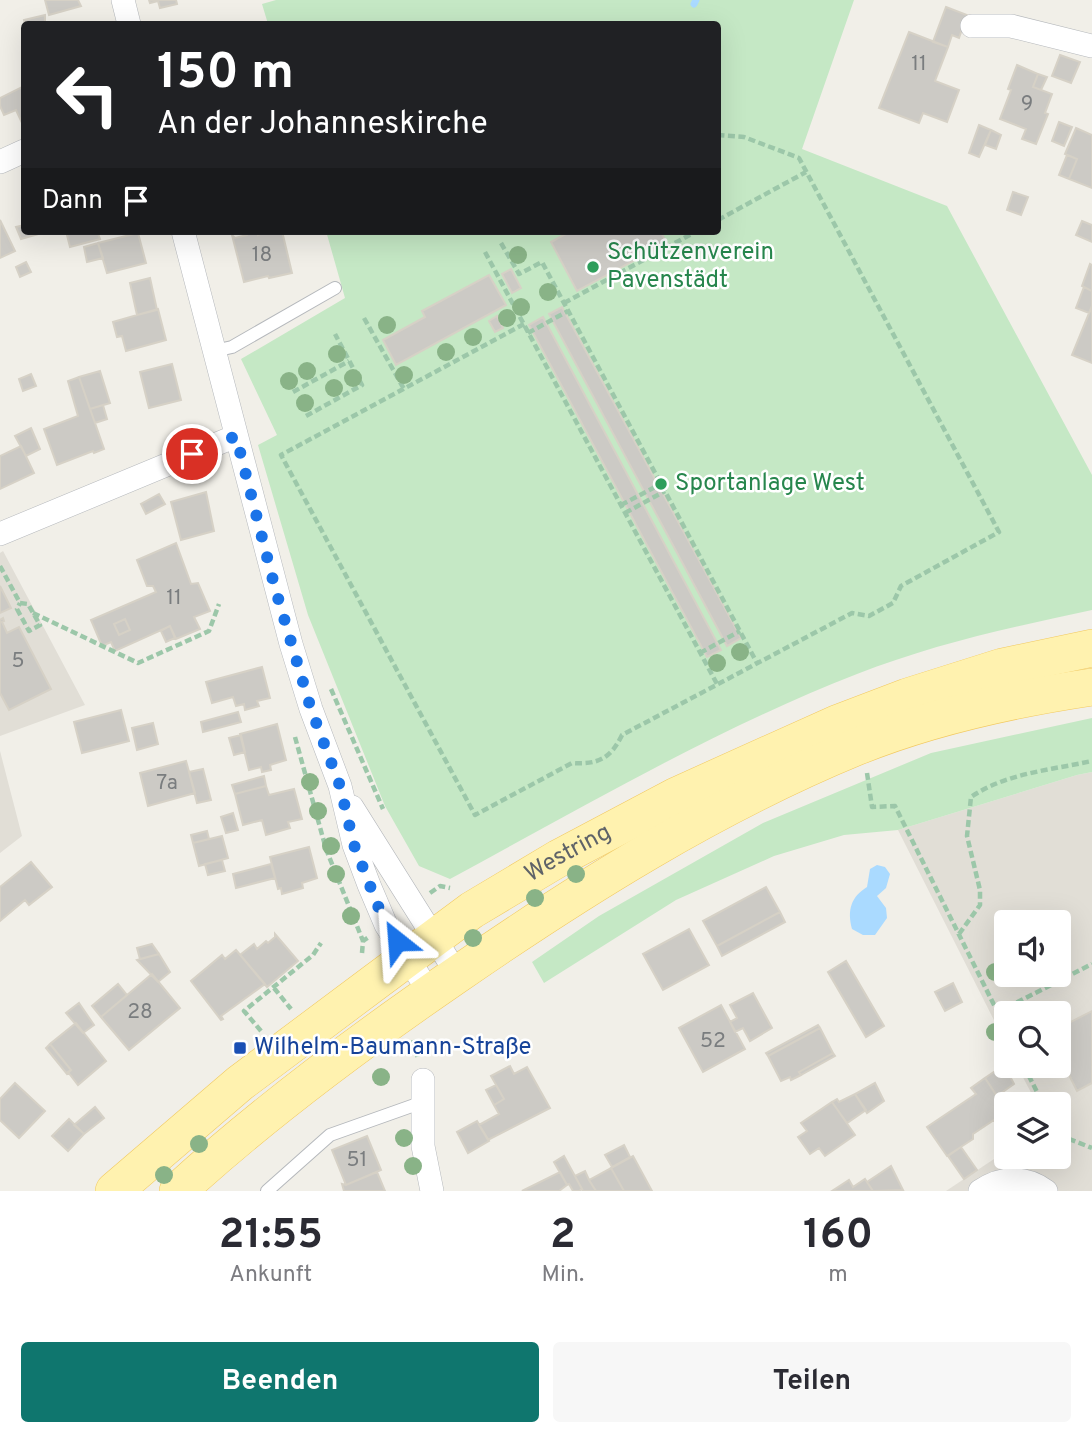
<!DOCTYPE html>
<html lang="de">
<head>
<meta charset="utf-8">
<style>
	:root { --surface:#fff; --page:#f7f7f7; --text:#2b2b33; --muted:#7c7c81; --accent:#0f766e }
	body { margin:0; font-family:Overpass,sans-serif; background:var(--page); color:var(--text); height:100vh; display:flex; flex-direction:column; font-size:26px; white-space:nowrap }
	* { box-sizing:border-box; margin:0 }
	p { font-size:23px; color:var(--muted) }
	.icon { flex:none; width:38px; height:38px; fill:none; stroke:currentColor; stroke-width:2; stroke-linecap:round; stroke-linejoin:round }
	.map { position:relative; height:1191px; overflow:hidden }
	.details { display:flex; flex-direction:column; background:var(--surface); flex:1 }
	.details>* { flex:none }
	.top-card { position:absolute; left:21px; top:21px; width:700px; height:214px; border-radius:7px; box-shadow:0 7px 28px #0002; background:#202124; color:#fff; overflow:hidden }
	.tools { position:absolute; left:994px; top:910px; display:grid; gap:14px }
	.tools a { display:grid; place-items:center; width:77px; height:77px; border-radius:7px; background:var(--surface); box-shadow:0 7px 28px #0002; font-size:35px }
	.pin { position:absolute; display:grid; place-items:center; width:60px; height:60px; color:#fff; margin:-30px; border:4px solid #fff; border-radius:50%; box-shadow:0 2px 7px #0007 }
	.me { position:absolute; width:77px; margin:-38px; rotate:332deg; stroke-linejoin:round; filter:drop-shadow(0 0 5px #0008) }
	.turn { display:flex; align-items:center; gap:24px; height:147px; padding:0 21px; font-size:32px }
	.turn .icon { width:91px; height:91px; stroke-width:2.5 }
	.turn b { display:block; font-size:49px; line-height:60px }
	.then { display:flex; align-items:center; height:66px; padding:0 21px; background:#0003; gap:14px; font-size:26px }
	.eta { display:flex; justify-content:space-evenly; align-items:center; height:119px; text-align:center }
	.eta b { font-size:42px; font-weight:700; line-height:49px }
	.button { display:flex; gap:14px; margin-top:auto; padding:14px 21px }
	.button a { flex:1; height:80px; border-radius:7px; background:var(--accent); color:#fff; font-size:28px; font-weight:700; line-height:80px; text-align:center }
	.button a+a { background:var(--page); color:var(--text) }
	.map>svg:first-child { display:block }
</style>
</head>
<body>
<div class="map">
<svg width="1092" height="1191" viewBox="0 0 1092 1191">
	<rect width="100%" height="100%" fill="#f1efe8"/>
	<path fill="#e1ded6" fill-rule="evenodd" d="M3,551L85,705L0,736V553Z
		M0,751L22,836L0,853Z
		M1092,772V1191H946L1006,1151V1157H1059V1104H1037L1017,1066H1059V1013H1006V1044L898,830L1077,775ZM1006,922H1059V975H1006Z"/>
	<path fill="#c5e8c5" d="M276,0H854L802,149L947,206L1092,475V610C1012,627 933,644 857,674C716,729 583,807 450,879L419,866L385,806L308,615L258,445L277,435L241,359L345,298L326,231H718V24H268L262,4Z
		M1092,718V772L1077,775L898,830L844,835L774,856L676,900L544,983L532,962L599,916L763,823L931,753Z"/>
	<path fill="#aadaff" d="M877,865L885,867L890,874L886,888L877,896L886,908L887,918L875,935H863L852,929C847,910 851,897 867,887L870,869Z"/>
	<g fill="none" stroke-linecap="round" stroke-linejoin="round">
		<path stroke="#aadaff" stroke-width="7" d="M694,4L696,0"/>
	</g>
	<path fill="#cccac5" stroke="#d6d1c6" stroke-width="2" d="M45,0H78L81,6L49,15Z
		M149,0H176L177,4L160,8L158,1L150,3Z
		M946,7L967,15L959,38L952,35L948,47L933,42Z
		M45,15V24H25L24,20Z
		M909,32L948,47L935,81L959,90L947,122L923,113L919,123L879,108Z
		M1060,55L1080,62L1071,83L1052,76Z
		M1017,65L1038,74L1033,87L1052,94L1045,113L1048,114L1036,144L1022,139L1026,129L1000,119L1011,90L1008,89Z
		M1038,74L1047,77L1041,90L1033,87Z
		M24,86V122L22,123L16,110L4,115L0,106V98Z
		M1059,122L1072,127L1064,146L1052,141Z
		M979,125L991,130L979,157L969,153Z
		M1076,128L1092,135V188L1069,179L1077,159L1065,154Z
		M991,130L1001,135L996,149L985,145Z
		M1067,155L1077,159L1069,179L1059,175Z
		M1013,192L1028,197L1021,215L1007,210Z
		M0,220L15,251L0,258Z
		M1082,221L1092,225V242L1076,235Z
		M24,225V231H42V233L21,239L16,227Z
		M66,231H97L100,239L70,247Z
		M258,231V235L268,231H282L292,273L269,278L268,276L244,282L232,235L235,238L247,235L246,232Z
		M571,231H660L667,243L577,291L551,242Z
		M138,233L146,263L107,273L98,243Z
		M98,243L103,258L87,262L84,247Z
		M26,262L31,272L20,277L16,267Z
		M1090,264L1092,265V291L1082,286Z
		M511,269L521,288L512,293L502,274Z
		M489,275L506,305L396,365L383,340L425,317L422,311Z
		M150,278L157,310L137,315L130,283Z
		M1084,287L1092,291V306L1089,313L1076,308Z
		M1092,306V363L1072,355Z
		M562,307L741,638L727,646L549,314Z
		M158,309L166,340L126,351L122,336L117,337L113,322Z
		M497,316L503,328L495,332L489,321Z
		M543,317L721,650L707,657L529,325Z
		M172,364L181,400L149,408L140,372Z
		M100,371L110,403L90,409L79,377Z
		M31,374L36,386L23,391L19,379Z
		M79,377L104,449L94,453L93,451L57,465L44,429L78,416L68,381Z
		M103,405L107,419L95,423L90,409Z
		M31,428L40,449L26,456L15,436Z
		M21,446L34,473L0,489V456Z
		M206,492L214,531L181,540L171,502Z
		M159,494L165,504L146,514L141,504Z
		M176,543L191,584L198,583L210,611L194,617L200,629L176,639L170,626L115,651L111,642L102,646L91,620L156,592L153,586H147L137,560Z
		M0,586L11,608L0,613Z
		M3,618L4,621L2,622L7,633L19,627L51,689L9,710L0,693V620Z
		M125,619L130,630L119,635L114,624Z
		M170,626L175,638L166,642L161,631Z
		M262,667L270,698L257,701L259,706L245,710L244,704L236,706L233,697L212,703L206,682Z
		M121,710L129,741L82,753L74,722Z
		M238,712L241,722L203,732L201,722Z
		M153,723L158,744L137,750L132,728Z
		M277,724L286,760L270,765L271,770L262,772L261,767L249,770L240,734Z
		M241,735L245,752L234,755L229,738Z
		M186,761L195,793L148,806L140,773Z
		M203,769L211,800L197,803L189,772Z
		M264,776L266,786L235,794L232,785Z
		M266,786L269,795L294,789L302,819L288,822L290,828L266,835L262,820L243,825L235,794Z
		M233,813L238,830L226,833L221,817Z
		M207,831L209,839L193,843L191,835Z
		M222,836L228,858L199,866L193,843Z
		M309,847L317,878L302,883L303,888L282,894L281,888L278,889L270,857Z
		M222,860L225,871L208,875L205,864Z
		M31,862L52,887L29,905L25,900L0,921V887Z
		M271,864L275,878L236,888L233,874Z
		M766,887L780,912L717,946L703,921Z
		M780,912L785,922L722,956L717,946Z
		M689,929L709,965L663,990L643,954Z
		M275,934L298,961L267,987L240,955L254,944L257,949L266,941L268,943L275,937Z
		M152,944L159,954L140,959L137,948Z
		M236,950L265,984L221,1016L223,1019L221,1020L191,981L222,955L225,959Z
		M159,954L170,972L158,982L137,960Z
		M846,961L884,1026L866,1037L828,972Z
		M152,974L180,1008L129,1050L101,1017Z
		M953,983L962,1002L945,1011L935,992Z
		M118,984L127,995L101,1017L92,1006Z
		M753,993L772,1028L750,1041L743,1028L735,1032L730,1022L737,1018L730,1005Z
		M79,1003L94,1025L83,1033L66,1013Z
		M721,1005L745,1049L703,1072L679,1028Z
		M1092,1011V1083L1077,1091L1059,1055V1028Z
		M76,1023L106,1061L78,1085L68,1072L71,1070L50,1044Z
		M818,1025L820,1028L768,1056L766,1053Z
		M820,1028L833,1053L799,1072L801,1075L791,1080L790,1077L781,1081L768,1056Z
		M50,1044L71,1070L67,1074L46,1048Z
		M833,1053L835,1056L801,1075L799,1072Z
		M1004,1065L1014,1084L997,1096L985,1078Z
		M510,1066L514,1074L527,1067L550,1108L488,1140L479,1125L499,1114L494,1105L504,1099L491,1076Z
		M985,1078L1006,1110V1116L996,1123L994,1120L973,1134V1139L947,1156L927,1127L976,1094L971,1088Z
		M15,1083L45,1111L19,1138L0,1120V1099Z
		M875,1083L884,1101L867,1113L855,1094Z
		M496,1085L504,1099L494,1105L486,1090Z
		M855,1094L866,1110L847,1123L832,1102L837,1099L839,1102Z
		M832,1102L855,1135L825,1156L819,1148L810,1154L798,1137L807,1131L801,1123Z
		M95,1107L104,1118L84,1134L74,1125Z
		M69,1119L84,1134L68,1151L52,1136Z
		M477,1121L489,1141L468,1153L457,1132Z
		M367,1136L381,1170L346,1185L332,1150Z
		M624,1145L630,1157L612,1167L605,1155Z
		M961,1147L977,1170L964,1179L948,1156Z
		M564,1156L582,1189L579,1191H573L569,1184L567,1185L554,1162Z
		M633,1156L652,1191H624L611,1168Z
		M891,1166L903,1190L873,1191L867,1182Z
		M611,1168L624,1191H596L589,1180Z
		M585,1171L589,1180L596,1191H583L575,1176Z
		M377,1172L385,1191H344L342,1184L346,1185Z
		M560,1172L567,1185L559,1191H522Z
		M865,1179L873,1191H832L849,1180L853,1187Z"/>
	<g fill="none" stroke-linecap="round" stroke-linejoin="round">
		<defs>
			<path id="service" d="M214,351L232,347L335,288
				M267,1191L330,1135L423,1102"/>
			<path id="minor" d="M123,0L129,24
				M972,26H1011L1092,46
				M0,162L24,151
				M183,231L291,644L311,709L340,786L354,845L369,885L386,925L430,993
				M0,534L236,436
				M352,807L457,974
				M423,1080V1146L432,1191
				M980,1191C1002,1176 1025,1176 1046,1191"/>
			<g id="primary">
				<path id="s1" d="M114,1191L240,1083L375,982L472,910L559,858L676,796L836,724L907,697L1002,667L1092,648"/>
				<path d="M178,1191C264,1112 359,1042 455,976C581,889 713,806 856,747C930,717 1012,699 1092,687"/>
			</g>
		</defs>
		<use href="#service" stroke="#b5b8bc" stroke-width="14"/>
		<use href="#minor" stroke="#b5b8bc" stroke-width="24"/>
		<use href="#primary" stroke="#f2c960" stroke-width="38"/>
		<path stroke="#9cc7a9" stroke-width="4.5" stroke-dasharray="7 3.5" stroke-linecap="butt" d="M718,220L806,172
			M501,243L519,274L542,262L757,663
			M485,252L717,684
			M564,303L697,231
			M364,318L404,389
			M524,324L281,455L475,815L572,763C598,765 611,758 622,735L852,613L869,616L893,603L901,586L999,532L799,158L744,137L718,135
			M528,333L568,311
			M293,392L349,361
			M306,416L362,385L335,334
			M621,505L661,484
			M625,513L665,491
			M0,566L20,603L28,604L40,625L29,631L17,609L20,603
			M33,613L138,663L209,631L219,604
			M700,653L740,631
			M331,689L383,809
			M295,737L326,849L363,941
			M867,773L872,807L895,806L1006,1029
			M430,893L440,886L450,888
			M959,934L980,905V890L967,836L971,797C1006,773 1051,770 1092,761
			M362,953L363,941L369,937
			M274,988L291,1009
			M998,1012L1092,964
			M261,1031L244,1011L313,955L321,943
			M413,1040L418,1059
			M1024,1066L1043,1104
			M1059,1135L1092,1148"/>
		<use href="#service" stroke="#fff" stroke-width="12"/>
		<use href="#minor" stroke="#fff" stroke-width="23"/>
		<use href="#primary" stroke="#fff2af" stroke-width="37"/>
	</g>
	<g fill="#89b387">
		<circle cx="518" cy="255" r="9"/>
		<circle cx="548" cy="292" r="9"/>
		<circle cx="521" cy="307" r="9"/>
		<circle cx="507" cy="318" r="9"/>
		<circle cx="387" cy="325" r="9"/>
		<circle cx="473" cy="337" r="9"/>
		<circle cx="446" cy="352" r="9"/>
		<circle cx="337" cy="354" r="9"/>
		<circle cx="307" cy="371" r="9"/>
		<circle cx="404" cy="375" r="9"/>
		<circle cx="353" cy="378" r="9"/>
		<circle cx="289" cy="381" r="9"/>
		<circle cx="334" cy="388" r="9"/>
		<circle cx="305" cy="403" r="9"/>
		<circle cx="740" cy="652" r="9"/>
		<circle cx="717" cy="663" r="9"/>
		<circle cx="310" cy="782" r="9"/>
		<circle cx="318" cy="811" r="9"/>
		<circle cx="331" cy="846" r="9"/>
		<circle cx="336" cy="874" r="9"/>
		<circle cx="576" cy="874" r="9"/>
		<circle cx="535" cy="898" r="9"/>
		<circle cx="351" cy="916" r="9"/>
		<circle cx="473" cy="938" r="9"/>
		<circle cx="995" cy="972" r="9"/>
		<circle cx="995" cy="1032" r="9"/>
		<circle cx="381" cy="1077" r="9"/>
		<circle cx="404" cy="1138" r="9"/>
		<circle cx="199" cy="1144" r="9"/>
		<circle cx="413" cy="1166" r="9"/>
		<circle cx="164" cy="1175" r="9"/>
	</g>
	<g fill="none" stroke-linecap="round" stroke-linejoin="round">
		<path stroke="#1a73e8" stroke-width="12" stroke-dasharray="0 21.6" d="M192,454L236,436L275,588L311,709L340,786L354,845L380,911L397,941"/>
	</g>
	<g fill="#2e9e5b" stroke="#fff" stroke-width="2.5">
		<circle cx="593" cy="267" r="7"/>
		<circle cx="661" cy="484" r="7"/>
	</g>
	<rect fill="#1a4fb4" stroke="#fff" stroke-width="2.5" x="233" y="1041" width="14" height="14" rx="3.5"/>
	<g text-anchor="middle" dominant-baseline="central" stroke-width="5" stroke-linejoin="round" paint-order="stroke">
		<g font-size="21" fill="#7a7d7f">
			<text x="919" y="64">11</text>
			<text x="1027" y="104">9</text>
			<text x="262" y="255">18</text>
			<text x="174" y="598">11</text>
			<text x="18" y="661">5</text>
			<text x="167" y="783">7a</text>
			<text x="140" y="1012">28</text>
			<text x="713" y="1041">52</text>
			<text x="357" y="1160">51</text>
		</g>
		<g font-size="24" fill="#27864d" stroke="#fff" text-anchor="start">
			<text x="607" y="253">Schützenverein<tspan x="607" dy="28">Pavenstädt</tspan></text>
			<text x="675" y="484">Sportanlage West</text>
		</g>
		<g font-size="24" fill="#5f6368" stroke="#fff">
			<text stroke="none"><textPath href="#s1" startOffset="567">Westring</textPath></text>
		</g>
		<g font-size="24" fill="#164399" stroke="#fff" text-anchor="start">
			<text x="254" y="1048">Wilhelm-Baumann-Straße</text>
		</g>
	</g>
</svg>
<div class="tools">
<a><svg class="icon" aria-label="sound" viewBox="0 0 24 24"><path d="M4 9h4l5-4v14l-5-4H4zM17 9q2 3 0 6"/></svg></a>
<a><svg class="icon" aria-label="search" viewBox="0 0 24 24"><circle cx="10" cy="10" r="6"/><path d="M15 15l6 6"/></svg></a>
<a><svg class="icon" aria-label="layers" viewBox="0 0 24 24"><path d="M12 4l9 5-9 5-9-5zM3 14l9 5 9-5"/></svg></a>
</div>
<div class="pin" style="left:192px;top:454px;background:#d93025"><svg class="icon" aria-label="arrive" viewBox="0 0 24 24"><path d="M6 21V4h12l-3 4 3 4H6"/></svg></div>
<svg class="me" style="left:397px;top:941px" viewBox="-20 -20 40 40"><path d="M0-17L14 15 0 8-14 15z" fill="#1a73e8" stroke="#fff" stroke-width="4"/></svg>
<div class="top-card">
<div class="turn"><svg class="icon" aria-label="left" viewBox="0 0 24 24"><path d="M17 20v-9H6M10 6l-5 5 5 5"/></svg><div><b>150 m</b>An der Johanneskirche</div></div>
<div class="then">Dann<svg class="icon" aria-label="arrive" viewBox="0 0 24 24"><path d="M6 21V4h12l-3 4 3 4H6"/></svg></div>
</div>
</div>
<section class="details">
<div class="eta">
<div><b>21:55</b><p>Ankunft</p></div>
<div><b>2</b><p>Min.</p></div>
<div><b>160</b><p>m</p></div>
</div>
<div class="button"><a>Beenden</a><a>Teilen</a></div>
</section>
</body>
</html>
